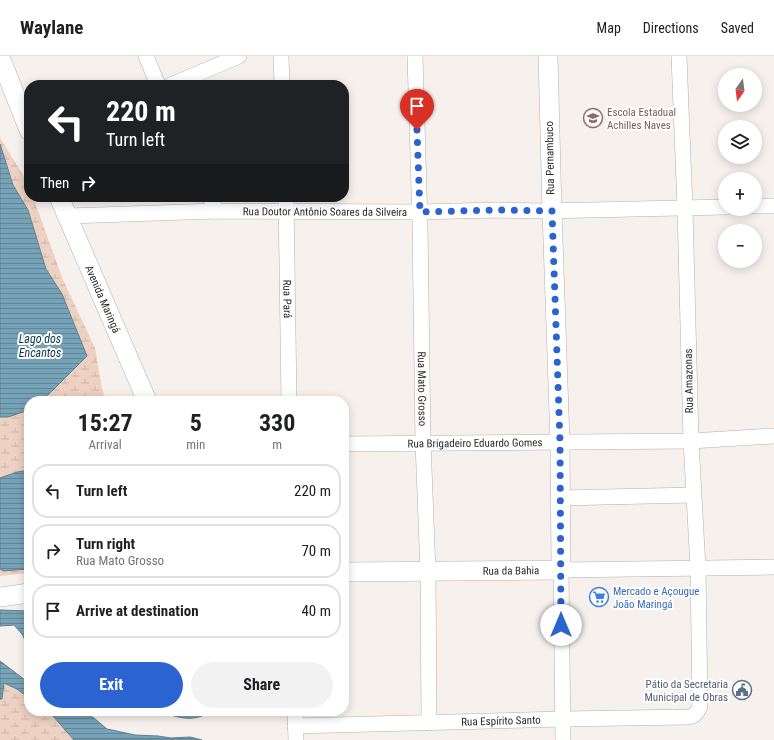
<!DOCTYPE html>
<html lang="en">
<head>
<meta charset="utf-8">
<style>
	:root { --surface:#fff; --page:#f2f2f2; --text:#202124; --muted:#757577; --line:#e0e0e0; --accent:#2b63d1 }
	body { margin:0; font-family:"Roboto Condensed",sans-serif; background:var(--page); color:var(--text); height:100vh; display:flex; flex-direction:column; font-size:15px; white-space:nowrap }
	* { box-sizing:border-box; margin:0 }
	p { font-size:13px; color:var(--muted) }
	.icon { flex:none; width:22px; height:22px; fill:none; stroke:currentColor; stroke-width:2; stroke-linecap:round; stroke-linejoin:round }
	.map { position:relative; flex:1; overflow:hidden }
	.sheet { position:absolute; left:24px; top:340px; width:325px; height:320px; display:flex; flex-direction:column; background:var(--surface); border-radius:16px; box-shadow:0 2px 10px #0003 }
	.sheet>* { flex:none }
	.guide { position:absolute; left:24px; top:24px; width:325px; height:122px; border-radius:16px; box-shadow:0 2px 10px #0003; background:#202124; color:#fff; overflow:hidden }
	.needle { width:26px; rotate:194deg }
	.buttons { position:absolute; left:718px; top:12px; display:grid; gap:8px }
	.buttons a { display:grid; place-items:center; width:44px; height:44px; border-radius:50%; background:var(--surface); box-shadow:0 2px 10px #0003; font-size:20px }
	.pin { position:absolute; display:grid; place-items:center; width:34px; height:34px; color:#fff; margin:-41px -17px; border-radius:50% 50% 50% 0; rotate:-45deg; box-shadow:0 0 4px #0007 }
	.pin .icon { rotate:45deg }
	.me { position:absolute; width:44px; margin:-22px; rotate:0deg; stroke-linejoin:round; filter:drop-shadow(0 0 3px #0008) }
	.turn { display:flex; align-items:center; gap:14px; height:84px; padding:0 16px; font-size:18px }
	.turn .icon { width:52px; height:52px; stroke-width:2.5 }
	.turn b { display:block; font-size:28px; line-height:34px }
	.then { display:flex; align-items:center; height:38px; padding:0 16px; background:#0003; gap:8px; font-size:15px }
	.eta { display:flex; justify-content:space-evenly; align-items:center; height:68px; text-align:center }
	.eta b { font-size:24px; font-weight:700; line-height:28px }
	.button { display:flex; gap:8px; margin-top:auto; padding:8px 16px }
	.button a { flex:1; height:46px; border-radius:24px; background:var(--accent); color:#fff; font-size:16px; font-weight:700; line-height:46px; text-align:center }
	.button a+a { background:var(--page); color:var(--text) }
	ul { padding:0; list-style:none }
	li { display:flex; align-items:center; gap:12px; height:54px; margin:0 8px 6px; padding:0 8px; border:2px solid var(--line); border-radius:16px }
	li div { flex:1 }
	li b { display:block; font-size:15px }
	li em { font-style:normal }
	header { display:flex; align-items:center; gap:24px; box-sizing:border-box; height:56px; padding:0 20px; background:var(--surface); border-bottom:1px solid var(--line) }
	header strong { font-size:19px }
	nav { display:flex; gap:22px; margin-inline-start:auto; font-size:14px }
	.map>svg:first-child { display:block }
</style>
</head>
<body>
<header>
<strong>Waylane</strong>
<nav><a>Map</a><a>Directions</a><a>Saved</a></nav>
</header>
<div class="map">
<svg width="774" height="684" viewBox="0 0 774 684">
	<defs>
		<pattern id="wetland-marsh" width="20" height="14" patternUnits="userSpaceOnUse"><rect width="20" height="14" fill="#edd1c2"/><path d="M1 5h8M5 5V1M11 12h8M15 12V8" fill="none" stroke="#ccb4a7"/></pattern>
		<pattern id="water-rules" width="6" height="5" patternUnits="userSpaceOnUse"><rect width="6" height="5" fill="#77a3b8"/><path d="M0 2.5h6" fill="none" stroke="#628596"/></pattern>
	</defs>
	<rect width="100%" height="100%" fill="#f7f1ee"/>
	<path fill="url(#wetland-marsh)" d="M0,82L27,125L29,131V141H33L63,224L95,292L102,332L106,345H43L87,300L62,238L46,213L28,154L13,129L0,88Z
		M29,354V414L17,416L0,422V361H8Z
		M0,513L3,515L29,513V517L0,520Z
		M4,627L17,633L29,642V655H47L52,659L74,684H0V643H2Z"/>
	<path fill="url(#water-rules)" stroke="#617f8d" d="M0,88L13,129L28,154L46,213L62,238L87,300L42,345H29V354L8,361H0Z
		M29,414V513L3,515L0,513V422L17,416Z
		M0,554L29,555V592L22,578L14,569L0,570Z
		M0,605L29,627V642L17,633L4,627L2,643H0Z
		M47,655H80L94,662L107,673L135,679L158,680L171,682L190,681L202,684H74L52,659Z
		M160,655H211C194,667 178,662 160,655Z"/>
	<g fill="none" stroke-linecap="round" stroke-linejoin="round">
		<defs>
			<g id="minor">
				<path d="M146,0L158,29"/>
				<path d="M281,0L282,29"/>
				<path id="s1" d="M415,0L420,168L423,386L428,516L429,667"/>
				<path d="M171,29L239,0"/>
				<path d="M210,141L216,155"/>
				<path id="s2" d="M286,141L289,345"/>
				<path d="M755,150H774"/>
				<path id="s3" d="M68,160L216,155L420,156L495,154L544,155L725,151"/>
				<path id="s4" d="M344,388L691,385L774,380"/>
				<path d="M560,442L693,439"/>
				<path d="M295,655L296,684"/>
				<path id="s5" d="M295,670L563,663L688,661C695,660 697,657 700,650L698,512L691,385L685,152L679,0"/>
				<path d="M563,684L561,514L774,511"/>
			</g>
			<g id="tertiary">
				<path d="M0,1L29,74"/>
				<path id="s6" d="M59,141L147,345"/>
				<path id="s7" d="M344,516L561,514L560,386L552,155L548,0"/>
				<path d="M0,541L29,537"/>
			</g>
		</defs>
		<use href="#minor" stroke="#b5afad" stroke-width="16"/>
		<use href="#tertiary" stroke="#b5afad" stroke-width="20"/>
		<use href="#minor" stroke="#fff" stroke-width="15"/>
		<use href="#tertiary" stroke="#fff" stroke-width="19"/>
	</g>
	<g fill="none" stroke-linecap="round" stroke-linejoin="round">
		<path stroke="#2b63d1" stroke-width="7" stroke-dasharray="0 12.6" d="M417,74L420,156L495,154L552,155L560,386L561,569"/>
	</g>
	<defs>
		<symbol id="school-ring" viewBox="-11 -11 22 22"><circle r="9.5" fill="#fff" stroke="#8d6e63" stroke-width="1.5"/><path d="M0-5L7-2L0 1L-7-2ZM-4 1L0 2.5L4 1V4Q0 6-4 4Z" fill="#8d6e63"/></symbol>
		<symbol id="supermarket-ring" viewBox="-11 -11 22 22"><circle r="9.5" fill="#fff" stroke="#3f7fe0" stroke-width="1.5"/><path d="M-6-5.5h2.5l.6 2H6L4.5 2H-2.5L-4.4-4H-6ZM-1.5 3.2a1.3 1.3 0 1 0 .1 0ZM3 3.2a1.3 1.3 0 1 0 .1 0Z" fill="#3f7fe0"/></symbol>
		<symbol id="civic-ring" viewBox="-11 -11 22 22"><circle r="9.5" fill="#fff" stroke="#5c6f8a" stroke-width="1.5"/><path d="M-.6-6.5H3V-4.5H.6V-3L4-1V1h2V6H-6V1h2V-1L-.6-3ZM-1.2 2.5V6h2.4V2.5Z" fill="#5c6f8a"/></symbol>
	</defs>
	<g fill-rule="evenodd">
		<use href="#school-ring" x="582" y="51" width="22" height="22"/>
		<use href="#supermarket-ring" x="588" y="530" width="22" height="22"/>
		<use href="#civic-ring" x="731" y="623" width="22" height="22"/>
	</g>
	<g text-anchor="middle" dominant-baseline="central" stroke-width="4" stroke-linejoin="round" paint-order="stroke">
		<g font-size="11" fill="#785e54" stroke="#fff" text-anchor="start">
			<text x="607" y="56">Escola Estadual<tspan x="607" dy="13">Achilles Naves</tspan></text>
		</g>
		<g font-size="11" fill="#2d2b29" stroke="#fff">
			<text transform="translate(550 102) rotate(-91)">Rua Pernambuco</text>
			<text stroke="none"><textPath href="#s3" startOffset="257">Rua Doutor Antônio Soares da Silveira</textPath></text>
			<text stroke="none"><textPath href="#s6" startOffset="111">Avenida Maringá</textPath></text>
			<text stroke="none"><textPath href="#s2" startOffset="102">Rua Pará</textPath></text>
			<text transform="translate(689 325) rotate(-91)">Rua Amazonas</text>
			<text stroke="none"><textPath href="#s1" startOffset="333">Rua Mato Grosso</textPath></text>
			<text stroke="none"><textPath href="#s4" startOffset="131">Rua Brigadeiro Eduardo Gomes</textPath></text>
			<text stroke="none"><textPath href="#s7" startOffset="167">Rua da Bahia</textPath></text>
			<text stroke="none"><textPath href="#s5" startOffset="206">Rua Espírito Santo</textPath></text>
		</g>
		<g font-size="11" fill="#366cbe" stroke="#fff" text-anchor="start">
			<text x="613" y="535">Mercado e Açougue<tspan x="613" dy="13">João Maringá</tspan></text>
		</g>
		<g font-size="11" fill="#4e5e75" stroke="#fff" text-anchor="end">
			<text x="728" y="628">Pátio da Secretaria<tspan x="728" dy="13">Municipal de Obras</tspan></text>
		</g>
		<g font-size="12" font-style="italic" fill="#0c3545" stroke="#fff">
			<text x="40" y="283">Lago dos<tspan x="40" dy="14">Encantos</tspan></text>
		</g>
	</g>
</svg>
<div class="buttons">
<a><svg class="needle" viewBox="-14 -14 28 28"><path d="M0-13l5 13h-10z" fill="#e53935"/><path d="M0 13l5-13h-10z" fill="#757577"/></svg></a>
<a><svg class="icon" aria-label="layers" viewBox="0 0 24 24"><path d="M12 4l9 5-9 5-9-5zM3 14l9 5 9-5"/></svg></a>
<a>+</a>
<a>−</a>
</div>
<div class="pin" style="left:417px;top:74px;background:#d93025"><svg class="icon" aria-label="arrive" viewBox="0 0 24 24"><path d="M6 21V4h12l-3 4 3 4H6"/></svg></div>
<svg class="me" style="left:561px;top:569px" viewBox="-20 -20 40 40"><circle r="19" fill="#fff"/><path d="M0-13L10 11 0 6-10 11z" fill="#2b63d1"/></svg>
<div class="guide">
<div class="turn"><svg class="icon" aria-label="left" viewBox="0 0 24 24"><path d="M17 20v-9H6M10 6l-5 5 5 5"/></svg><div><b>220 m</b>Turn left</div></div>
<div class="then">Then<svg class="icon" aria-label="right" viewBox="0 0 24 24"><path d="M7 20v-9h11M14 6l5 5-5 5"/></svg></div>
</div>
<section class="sheet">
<div class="eta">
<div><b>15:27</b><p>Arrival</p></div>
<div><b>5</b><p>min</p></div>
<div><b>330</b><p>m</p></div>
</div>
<ul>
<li><svg class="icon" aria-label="left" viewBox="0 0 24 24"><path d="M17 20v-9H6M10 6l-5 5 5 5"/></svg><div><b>Turn left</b></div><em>220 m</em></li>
<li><svg class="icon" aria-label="right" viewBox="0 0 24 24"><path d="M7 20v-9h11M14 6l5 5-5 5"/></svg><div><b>Turn right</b><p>Rua Mato Grosso</p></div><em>70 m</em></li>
<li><svg class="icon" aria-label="arrive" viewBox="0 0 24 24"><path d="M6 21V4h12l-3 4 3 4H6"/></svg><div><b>Arrive at destination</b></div><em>40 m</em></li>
</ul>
<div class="button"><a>Exit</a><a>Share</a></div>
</section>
</div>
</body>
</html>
